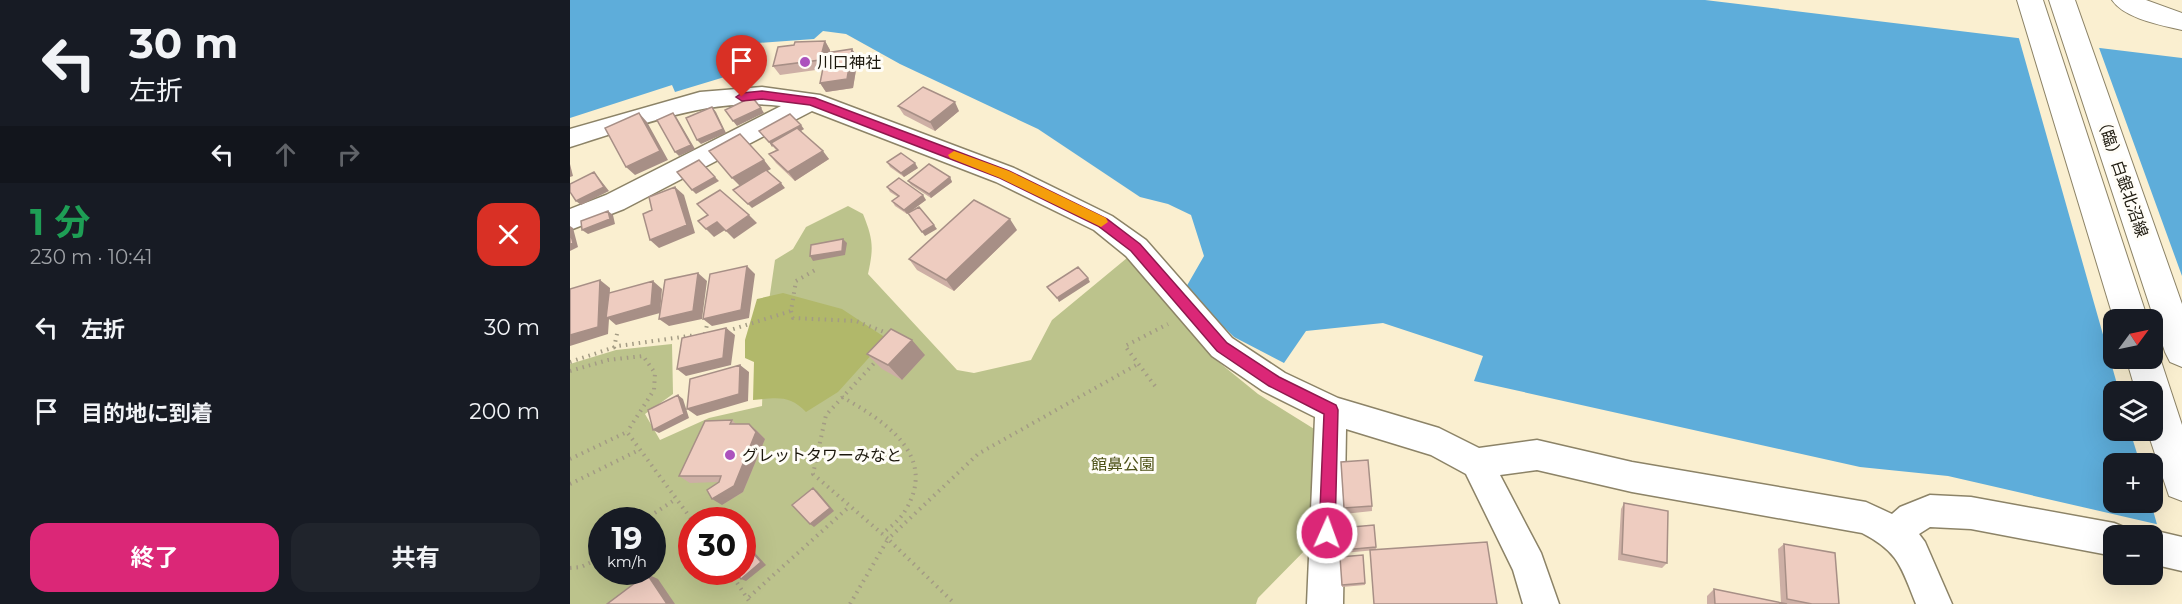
<!DOCTYPE html>
<html lang="ja">
<head>
<meta charset="utf-8">
<style>
	:root { --surface:#171b24; --page:#20242c; --text:#f1f3f6; --muted:#9ea1a6; --accent:#db2777 }
	body { margin:0; font-family:Montserrat,"Noto Sans JP",sans-serif; background:var(--page); color:var(--text); height:100vh; display:flex; flex-direction:column; font-size:22px; white-space:nowrap }
	* { box-sizing:border-box; margin:0 }
	p { font-size:20px; color:var(--muted) }
	.icon { flex:none; width:33px; height:33px; fill:none; stroke:currentColor; stroke-width:2; stroke-linecap:round; stroke-linejoin:round }
	.map { position:relative; flex:1; overflow:hidden }
	.drawer { display:flex; flex-direction:column; background:var(--surface); width:570px }
	.drawer>* { flex:none }
	.guide { background:#171b24; color:var(--text); overflow:hidden }
	.needle { width:39px; rotate:57deg }
	.buttons { position:absolute; left:1533px; top:309px; display:grid; gap:12px }
	.buttons a { display:grid; place-items:center; width:60px; height:60px; border-radius:12px; background:var(--surface); box-shadow:0 6px 24px #0002; font-size:30px }
	.speed { position:absolute; left:18px; top:507px; display:flex; gap:12px; font-size:30px; font-weight:700; text-align:center }
	.speed>* { display:grid; place-content:center; width:78px; height:78px; border-radius:50%; background:var(--surface); box-shadow:0 6px 24px #0002; line-height:1 }
	.speed small { font-size:15px; font-weight:400 }
	.speed .limit { border:9px solid #d22; background:#fff; color:#111 }
	.pin { position:absolute; display:grid; place-items:center; width:51px; height:51px; color:#fff; margin:-62px -26px; border-radius:50% 50% 50% 0; rotate:-45deg; box-shadow:0 0 6px #0007 }
	.pin .icon { rotate:45deg }
	.me { position:absolute; width:66px; margin:-33px; rotate:2deg; stroke-linejoin:round; filter:drop-shadow(0 0 4px #0008) }
	.turn { display:flex; align-items:center; gap:21px; height:126px; padding:0 30px; font-size:27px }
	.turn .icon { width:78px; height:78px; stroke-width:2.5 }
	.turn b { display:block; font-size:42px; line-height:51px }
	.lanes { display:flex; align-items:center; height:57px; padding:0 30px; background:#0003; justify-content:center; gap:30px; direction:ltr }
	.lanes .off { opacity:.35 }
	.round { display:grid; place-items:center; flex:none; width:63px; height:63px; border-radius:18px; background:var(--page) }
	.summary { display:flex; align-items:center; justify-content:space-between; height:102px; padding:0 30px }
	h1 { font-size:36px; font-weight:700; line-height:45px; color:#1e9e55 }
	.button { display:flex; gap:12px; margin-top:auto; padding:12px 30px }
	.button a { flex:1; height:69px; border-radius:18px; background:var(--accent); color:#fff; font-size:24px; font-weight:700; line-height:69px; text-align:center }
	.button a+a { background:var(--page); color:var(--text) }
	ul { padding:0; list-style:none }
	li { display:flex; align-items:center; gap:18px; height:84px; padding:0 30px }
	li div { flex:1 }
	li b { display:block; font-size:22px }
	li em { font-style:normal }
	main { display:flex; flex:1; min-height:0 }
	.map>svg:first-child { display:block }
</style>
</head>
<body>
<main>
<section class="drawer">
<div class="guide">
<div class="turn"><svg class="icon" aria-label="left" viewBox="0 0 24 24"><path d="M17 20v-9H6M10 6l-5 5 5 5"/></svg><div><b>30 m</b>左折</div></div>
<div class="lanes"><svg class="icon" aria-label="left" viewBox="0 0 24 24"><path d="M17 20v-9H6M10 6l-5 5 5 5"/></svg><svg class="icon off" aria-label="ahead" viewBox="0 0 24 24"><path d="M12 20V5M6 11l6-6 6 6"/></svg><svg class="icon off" aria-label="right" viewBox="0 0 24 24"><path d="M7 20v-9h11M14 6l5 5-5 5"/></svg></div>
</div>
<div class="summary"><div><h1>1 分</h1><p>230 m · 10:41</p></div><a class="round" style="background:#d93025;color:#fff"><svg class="icon" aria-label="close" viewBox="0 0 24 24"><path d="M6 6l12 12M18 6L6 18"/></svg></a></div>
<ul>
<li><svg class="icon" aria-label="left" viewBox="0 0 24 24"><path d="M17 20v-9H6M10 6l-5 5 5 5"/></svg><div><b>左折</b></div><em>30 m</em></li>
<li><svg class="icon" aria-label="arrive" viewBox="0 0 24 24"><path d="M6 21V4h12l-3 4 3 4H6"/></svg><div><b>目的地に到着</b></div><em>200 m</em></li>
</ul>
<div class="button"><a>終了</a><a>共有</a></div>
</section>
<div class="map">
<svg width="1612" height="604" viewBox="0 0 1612 604">
	<rect width="100%" height="100%" fill="#faefd0"/>
	<path fill="#bcc38c" fill-rule="evenodd" d="M278,206L293,214C303,239 304,247 298,274L387,370L404,373L461,360L482,320L557,258L640,355L688,394L749,432L744,541L688,598L686,604H0V364L46,350L102,344L103,394L75,414L90,440L139,418L192,406L195,328L205,260L223,249L236,227ZM32,520H82V572H32ZM122,520H172V572H122Z"/>
	<path fill="#b1b86a" d="M213,293L272,309L313,336L314,341L268,392L236,412C219,394 206,398 183,400L184,362L175,358V340L187,299Z"/>
	<path fill="#5eadda" fill-rule="evenodd" d="M0,0H1135L1612,58V530L1378,476L1290,467L904,381L913,356L813,323L736,331L714,363L664,337L615,289L634,256L621,215L598,204L570,197L468,129L330,64L276,34L253,31L244,39L187,43L191,66L105,92L102,85L0,118ZM1544,320H1582V358H1544ZM1544,392H1582V430H1544ZM1544,464H1582V502H1544Z"/>
	<path fill="#faefd0" fill-rule="evenodd" d="M1448,35L1528,45L1612,276V533L1588,528L1581,503L1582,464L1570,463L1560,431L1582,430V392L1549,391ZM1544,320H1582V358H1544Z"/>
	<g fill="none" stroke-linecap="round" stroke-linejoin="round">
		<defs>
			<path id="minor" d="M192,87L250,95L444,168L542,216L576,240L662,338L715,373L768,398L869,428L909,448L967,440L1062,462L1296,502L1322,514L1330,507L1360,495L1401,497L1544,523L1556,528L1559,536H1544V556L1401,529L1360,527L1349,534L1355,542L1382,604H1346C1331,567 1329,552 1292,533L1062,492L967,470L930,475L971,553L989,604H953L943,570L896,474L861,455L776,429L773,604H737L745,417L693,391L642,356L556,256L524,230L426,182L242,111L54,209L0,230V209L36,195L211,106C138,97 69,126 0,147V129L130,92Z
				M1582,530L1612,537V571L1582,564V536H1570Z"/>
			<path id="tertiary" d="M1447,0H1473L1578,320H1544Z
				M1479,0H1505L1612,304V367L1600,362L1595,352Z
				M1542,0H1576L1612,13V30C1591,25 1555,19 1542,0Z
				M1582,347L1590,358L1612,425V501L1599,496L1577,430H1582V392H1566L1556,358H1582Z"/>
		</defs>
		<use href="#minor" stroke="#8c8367" stroke-width="3"/>
		<use href="#tertiary" stroke="#8c8367" stroke-width="2"/>
		<path stroke="#a39b84" stroke-width="4" stroke-dasharray="1.5 5" stroke-linecap="butt" d="M221,311L223,318L286,321L322,335
			M157,331L221,311L226,281L247,269
			M135,334L138,320
			M44,348L48,329
			M308,359L256,415L243,474L318,539L408,454L568,364
			M0,362L48,346L126,335
			M0,371L38,360L73,356L85,373L84,390L57,432
			M585,386L555,346L598,324
			M272,397C315,421 369,456 335,511C330,520 320,527 312,534
			M0,459L57,432L122,520
			M0,484L69,450
			M74,520L106,499
			M0,568L11,567L32,557
			M160,572L181,604
			M179,597L280,506
			M280,604L318,539L385,604"/>
		<use href="#minor" fill="#fff" fill-rule="evenodd"/>
		<use href="#tertiary" fill="#fff" fill-rule="evenodd"/>
	</g>
	<path fill="#cdafa5" d="M255,41L260,50V52L282,49L288,58L283,88L256,92L250,83L253,69L210,75L203,66Z
		M328,106L389,111L365,131L334,115Z
		M234,129L231,131L259,159L225,181L206,163L199,154L206,150L189,131Z
		M317,162L348,168L334,177L320,167Z
		M380,177L382,182L361,198L341,185L338,181Z
		M317,187L356,200L337,214L325,206L322,201L328,197L320,192Z
		M447,230L384,291L347,270L339,259Z
		M297,354L355,355L332,380L312,369Z
		M162,420L166,424H179L187,431L195,439L173,492L152,505L149,482L120,483L109,476Z
		M771,462L802,506V511L774,514Z
		M1054,503L1097,563L1092,568L1048,560L1051,509Z
		M804,525L806,550L773,553L771,528Z
		M1214,544L1269,604H1137V596L1144,589L1211,603L1208,549Z
		M793,555L795,585L772,587L770,557Z"/>
	<path fill="#a78f86" d="M255,41L260,50L256,69L250,60Z
		M282,49L288,58L283,88L256,92L250,83Z
		M385,102L389,111L365,131L360,122Z
		M142,107L146,112L156,133L131,144L127,140Z
		M191,108L194,113L167,126L163,121Z
		M69,113L77,122L98,160L65,175L56,167Z
		M103,113L107,118L125,149L109,156L105,152Z
		M231,125L234,129L204,146L201,143L203,146L202,147L199,142Z
		M253,151L259,159L225,181L218,172Z
		M194,160L201,169L170,186L162,178Z
		M345,163L348,168L334,177L331,173Z
		M0,164L3,176L0,177Z
		M24,172L28,177L39,191L11,205L6,201Z
		M145,177L149,181L126,194L122,190Z
		M380,177L382,182L361,198L359,194Z
		M211,183L215,188L182,208L178,204Z
		M105,187L114,195L125,233L89,248L80,240Z
		M353,195L356,200L337,214L334,210Z
		M38,211L43,215L45,224L18,234L12,230Z
		M179,215L187,223L164,239L156,231Z
		M440,219L447,230L384,291L376,280Z
		M147,222L155,230L144,237L136,229Z
		M364,225L367,229L355,236L352,232Z
		M0,226L3,228L8,247L0,251Z
		M273,239L277,243L275,255L243,261L240,256Z
		M177,266L185,274L179,318L142,326L133,319Z
		M128,273L137,281L132,319L99,326L89,319Z
		M518,278L520,282L489,302L487,298Z
		M30,280L40,288L39,317L83,281L92,289L90,313L46,325L39,319L38,334L0,346V335Z
		M156,328L165,335L161,365L116,376L107,369Z
		M342,340L355,355L332,380L318,365Z
		M170,365L179,372L178,401L127,416L117,409Z
		M108,395L113,399L119,418L89,433L83,430Z
		M179,424L187,431L195,439L173,492L152,505L142,499Z
		M243,488L247,491L264,511L244,527L240,524Z
		M172,539L196,565L176,581L171,579Z
		M77,574L88,579L105,604H97Z"/>
	<path fill="#eeccc0" stroke="#a78f86" stroke-width="1.5" d="M255,41L250,60L203,66L208,47L224,45L225,42Z
		M282,49L277,79L250,83L256,53Z
		M353,87L385,102L360,122L328,106Z
		M182,97L191,108L163,121L155,110Z
		M142,107L153,129L127,140L116,118Z
		M69,113L90,151L56,167L35,128Z
		M103,113L121,145L105,152L87,120Z
		M220,114L231,125L199,142L189,131Z
		M227,128L253,151L218,172L199,154L208,150L201,143Z
		M170,134L194,160L162,178L139,151Z
		M331,153L345,163L331,173L317,162Z
		M129,160L145,177L122,190L107,172Z
		M359,164L380,177L359,194L338,181Z
		M196,170L211,183L178,204L163,190Z
		M24,172L34,187L6,201L0,192V184Z
		M329,178L353,195L334,210L322,201L329,196L317,187Z
		M105,187L117,225L80,240L73,214L82,210L79,197Z
		M150,190L179,215L156,231L147,222L136,229L128,221L138,215L127,204Z
		M404,200L440,219L376,280L339,259Z
		M349,207L364,225L352,232L338,213Z
		M38,211L40,219L12,230L11,221Z
		M0,232L3,243L0,244Z
		M273,239L272,251L240,256L241,245Z
		M177,266L171,310L133,319L140,274Z
		M508,267L518,278L487,298L477,287Z
		M128,273L123,311L89,319L95,280Z
		M30,280L28,327L0,335V289Z
		M83,281L81,305L36,318L39,293Z
		M156,328L153,358L107,369L112,338Z
		M321,329L342,340L318,365L297,354Z
		M170,365L169,394L117,409L120,379Z
		M108,395L114,414L83,430L78,410Z
		M162,420L160,424H179L186,432L164,486L142,499L137,490L149,482L151,476H109L135,421Z
		M798,460L802,506L774,508L771,462Z
		M243,488L260,508L240,524L222,505Z
		M1054,503L1098,511L1097,563L1052,554Z
		M804,525L806,547L773,550L771,528Z
		M172,541L191,562L171,579L165,572H172Z
		M917,542L927,604H804L800,550Z
		M1214,544L1265,553L1269,604H1242L1217,599Z
		M793,555L795,583L772,585L770,557Z
		M77,574L97,604H37Z
		M1144,589L1217,604H1145Z"/>
	<path fill="#db2777" stroke="#8e194d" stroke-width="1.5" d="M192,91L245,98L439,171L537,219L570,244L657,343L709,377L766,405L768,410L765,533L763,539L757,541L751,539L749,533L754,414L699,386L647,351L561,251L528,226L430,178L240,105L192,99L172,101L166,97L172,93Z"/>
	<path fill="#f59e0b" d="M384,151L439,171L536,218L538,222L531,227L527,225L430,178L380,158L378,155Z"/>
	<g fill="#ac52bd" stroke="#fffdf7" stroke-width="2">
		<circle cx="235" cy="62" r="6"/>
		<circle cx="160" cy="455" r="6"/>
	</g>
	<g text-anchor="middle" dominant-baseline="central" stroke-width="6" stroke-linejoin="round" paint-order="stroke">
		<g font-size="16" fill="#1c180d" stroke="#fffdf7" text-anchor="start">
			<text x="247" y="62">川口神社</text>
			<text x="172" y="455">グレットタワーみなと</text>
		</g>
		<g font-size="16" fill="#1c180d" stroke="#fffdf7">
			<text transform="translate(1552 176) rotate(71)">（臨）白銀北沼線</text>
		</g>
		<g font-size="16" fill="#4e5218" stroke="#fffdf7">
			<text x="553" y="464">館鼻公園</text>
		</g>
	</g>
</svg>
<div class="buttons">
<a><svg class="needle" viewBox="-14 -14 28 28"><path d="M0-13l5 13h-10z" fill="#e53935"/><path d="M0 13l5-13h-10z" fill="#9ea1a6"/></svg></a>
<a><svg class="icon" aria-label="layers" viewBox="0 0 24 24"><path d="M12 4l9 5-9 5-9-5zM3 14l9 5 9-5"/></svg></a>
<a>+</a>
<a>−</a>
</div>
<div class="speed"><div>19<small>km/h</small></div><div class="limit">30</div></div>
<div class="pin" style="left:172px;top:97px;background:#d93025"><svg class="icon" aria-label="arrive" viewBox="0 0 24 24"><path d="M6 21V4h12l-3 4 3 4H6"/></svg></div>
<svg class="me" style="left:757px;top:533px" viewBox="-20 -20 40 40"><circle r="17" fill="#db2777" stroke="#fff" stroke-width="3"/><path d="M0-11L8 9 0 5-8 9z" fill="#fff"/></svg>
</div>
</main>
</body>
</html>
